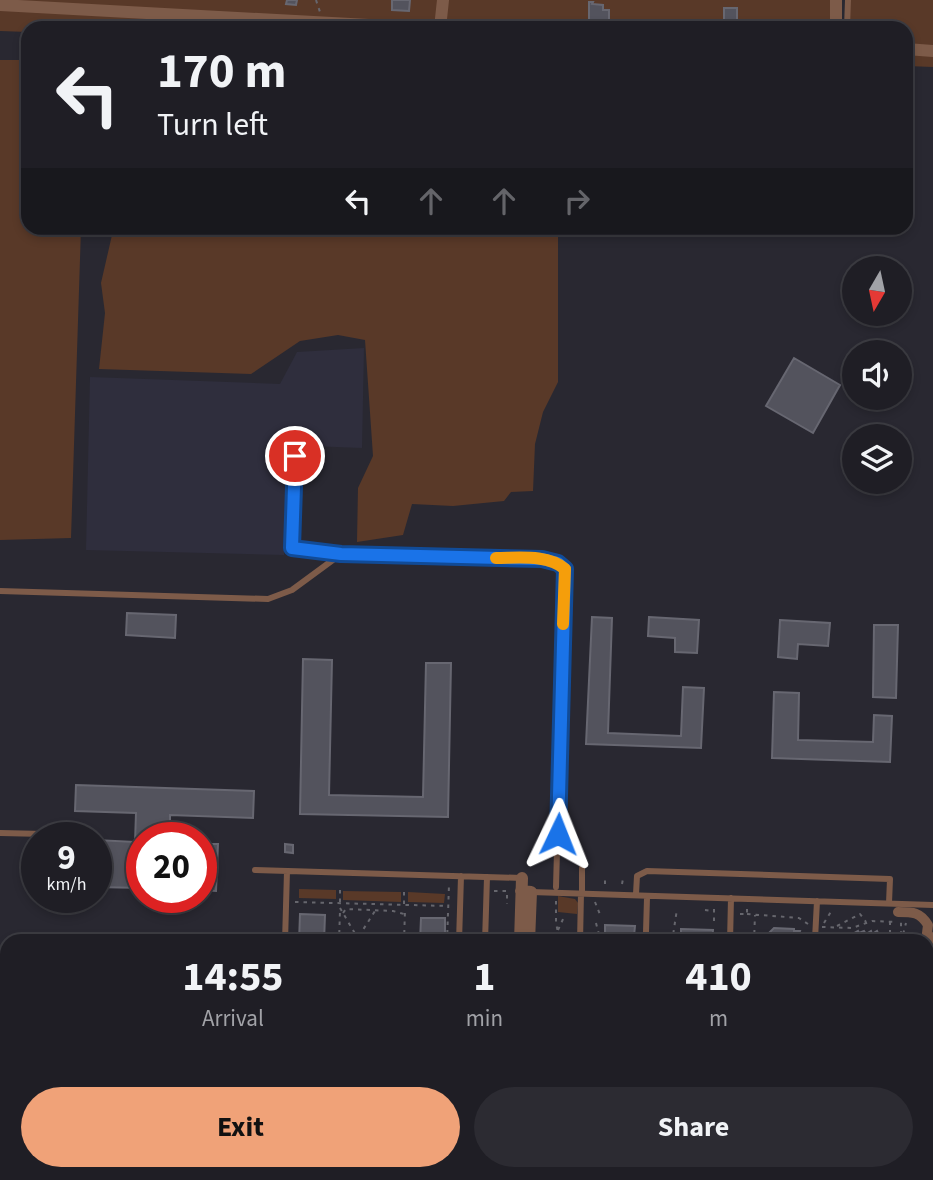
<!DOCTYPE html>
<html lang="en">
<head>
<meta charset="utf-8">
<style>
	:root { --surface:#1f1e25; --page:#2c2b32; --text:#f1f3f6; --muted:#a1a2a7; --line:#3c3c42; --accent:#f0a278 }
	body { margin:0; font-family:"Source Sans 3",sans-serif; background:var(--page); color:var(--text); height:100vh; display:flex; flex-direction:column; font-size:26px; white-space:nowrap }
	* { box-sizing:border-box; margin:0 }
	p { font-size:23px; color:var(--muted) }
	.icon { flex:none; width:38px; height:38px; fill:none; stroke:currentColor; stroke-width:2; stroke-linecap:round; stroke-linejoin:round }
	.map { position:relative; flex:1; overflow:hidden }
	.details { position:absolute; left:0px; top:934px; width:934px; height:247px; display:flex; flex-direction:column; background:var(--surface); border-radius:21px 21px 0 0; box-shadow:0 4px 10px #0003,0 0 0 2px var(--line) }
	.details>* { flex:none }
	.guide { position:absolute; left:21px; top:21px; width:892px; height:214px; border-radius:21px; box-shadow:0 4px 10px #0003,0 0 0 2px var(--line); background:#1f1e25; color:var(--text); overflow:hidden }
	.needle { width:46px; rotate:189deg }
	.fabs { position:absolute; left:842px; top:256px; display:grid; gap:14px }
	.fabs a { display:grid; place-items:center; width:70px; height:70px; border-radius:50%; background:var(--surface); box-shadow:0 4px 10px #0003,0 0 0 2px var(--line); font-size:35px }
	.speed { position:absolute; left:21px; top:822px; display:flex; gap:14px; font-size:35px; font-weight:700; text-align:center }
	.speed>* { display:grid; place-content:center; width:91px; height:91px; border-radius:50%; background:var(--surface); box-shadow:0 4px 10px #0003,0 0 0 2px var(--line); line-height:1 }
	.speed small { font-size:18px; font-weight:400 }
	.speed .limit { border:10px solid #d22; background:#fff; color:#111 }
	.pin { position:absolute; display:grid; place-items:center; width:60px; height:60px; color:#fff; margin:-30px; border:4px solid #fff; border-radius:50%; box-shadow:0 2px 7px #0007 }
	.me { position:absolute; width:77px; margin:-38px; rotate:2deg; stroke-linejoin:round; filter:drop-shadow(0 0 5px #0008) }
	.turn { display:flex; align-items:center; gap:24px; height:147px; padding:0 21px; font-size:32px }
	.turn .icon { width:91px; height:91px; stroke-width:2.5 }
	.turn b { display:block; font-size:49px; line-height:60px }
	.lanes { display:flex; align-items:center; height:66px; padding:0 21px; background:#0003; justify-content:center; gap:35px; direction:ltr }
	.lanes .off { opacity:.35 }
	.eta { display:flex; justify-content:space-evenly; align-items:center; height:119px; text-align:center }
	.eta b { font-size:42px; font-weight:700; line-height:49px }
	.button { display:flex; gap:14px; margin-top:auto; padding:14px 21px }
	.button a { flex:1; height:80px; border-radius:42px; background:var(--accent); color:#111; font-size:28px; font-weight:700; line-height:80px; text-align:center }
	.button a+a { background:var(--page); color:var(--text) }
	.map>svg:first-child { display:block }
</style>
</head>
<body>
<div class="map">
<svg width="933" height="1180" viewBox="0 0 933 1180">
	<rect width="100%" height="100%" fill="#292831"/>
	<path fill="#2f2e3d" d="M364,348L362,448L310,446V456L286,455L284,555L86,550L90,377L280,384L297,352Z
		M745,1174H886L885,1179Z"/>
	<path fill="#593928" d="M0,0H834L833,28H28V32L0,31Z
		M848,0H933V67L907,66L906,28H847Z
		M0,60H28V228H81L71,538L0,540Z
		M340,228H558V382L543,412L535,444L533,491L511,492L504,501L453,506L412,504L403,535L357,542L358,488L373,456L365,340L338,335L300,341L251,374L99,369L105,313L101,283L112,235L339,229Z
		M299,889L336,890V899L299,898Z
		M343,891L401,892V902L343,900Z
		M408,892L445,894L444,903L408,902Z
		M558,896L575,899L578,903L577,914L558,912Z"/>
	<path fill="#53535d" stroke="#676771" stroke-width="2" d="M287,0H297L296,5L286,4Z
		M392,0H410L409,11L392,10Z
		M589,2H593L592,4L603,5V10H609V21H603L602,25L589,22Z
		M724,8H737V25H734V28H727V25L724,24Z
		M794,358L840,385L813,433L766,406Z
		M127,613L176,615L175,638L126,635Z
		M592,617L612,618L608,733L681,736L683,687L704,688L701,748L586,744Z
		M649,617L699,620L697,653L675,652V638L648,636Z
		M780,620L830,623L828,646L798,644L797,659L778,657Z
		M874,625H898L896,698L873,697Z
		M303,659L332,660L329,795L423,797L426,663H451L448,817L300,814Z
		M774,692L799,693L798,740L873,742L874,715L892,716L890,762L772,758Z
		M76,785L254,791L253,818L170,815V838H142V888L96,887V840L135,842L136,813L75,811Z
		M201,844H218L216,891L201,890Z
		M285,844L293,845V853L285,852Z
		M300,914L325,915L324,942H299Z
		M421,918H445V942H420Z
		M605,925L635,926L634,936H626V942H605Z
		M774,928L794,929V931H800L798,938L840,941L858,931L859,933L864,931L866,934L871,931L872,934L877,931L882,942H767V935Z
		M681,929L713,930L712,942H688V939H681Z
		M65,1174H90V1180H65Z
		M186,1174H211V1180H186Z
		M292,1174H317L316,1180H292Z
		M412,1174H437V1180H412Z"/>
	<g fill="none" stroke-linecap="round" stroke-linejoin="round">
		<path stroke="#66666d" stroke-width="2" stroke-dasharray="3.5 5" stroke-linecap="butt" d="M316,0L320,12
			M605,884V879
			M622,884L623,879
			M494,891H507V904
			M556,901V923L560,942
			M295,902L448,906
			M340,902V887
			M595,902L601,917
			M404,904V889
			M340,908L360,942
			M705,910L713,911
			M343,913L346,909L393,911L404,914
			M740,914H747V906
			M747,914L799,918L808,924
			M714,921V905
			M596,923L601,942
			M824,923L832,910
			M837,926L860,914L866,922
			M822,927L852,928L872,921L896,922
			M558,930L564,917
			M359,936L375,911
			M339,942L340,911
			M404,942L405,910
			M447,942L449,885
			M552,942L555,935
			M672,942L677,909
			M754,942L755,915
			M890,942V922
			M896,942L901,932V922
			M901,942L906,923
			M928,976H933
			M928,991L933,992
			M928,1004H933
			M928,1032H933
			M928,1042H933
			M928,1072L933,1073
			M928,1085L933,1086
			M928,1101H933
			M928,1120H933
			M928,1136H933
			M928,1162H933
			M25,1174V1180
			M144,1174L147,1180
			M170,1174V1180
			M368,1174L370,1180
			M395,1174L396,1180
			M780,1174H782
			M902,1174V1180
			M103,1180V1174
			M112,1180L117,1174
			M217,1180V1174
			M244,1180L248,1174
			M287,1180V1174
			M331,1180V1174
			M345,1180L352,1174
			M439,1180V1174"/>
		<path stroke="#7d5b49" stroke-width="6" d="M847,28L848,0
			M295,456L292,548L341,554L542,559L558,563L565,569L556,887
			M0,591L268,599L292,590L341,554
			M0,833L45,834
			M255,870L522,878
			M531,892L933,905
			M582,893V868
			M636,894L637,876L647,871L890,879L889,903
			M646,932L647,898
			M815,939L817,901
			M285,942L287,871
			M459,942L461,876
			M485,942L487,877
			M580,942L581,893
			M730,942L731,898
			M523,1177L572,1179V1174
			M4,1180L5,1080
			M46,1180L47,1174
			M229,1180V1174
			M272,1180L273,1174
			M452,1180V1174
			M478,1180V1174
			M572,1180L661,1178L725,1180"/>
		<path stroke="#7d5b49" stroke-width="10" d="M898,912C913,912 920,912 928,925L927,933L930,937L928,946
			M914,1180L919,1174"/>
		<path stroke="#7d5b49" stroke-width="12" d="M0,5L424,28
			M440,28L443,0
			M836,28V0
			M906,49L933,51
			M521,891L531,892L529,942
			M520,942L522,878
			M514,1180V1174
			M523,1180V1174"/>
	</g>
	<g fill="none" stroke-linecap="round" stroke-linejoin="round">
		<defs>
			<path id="route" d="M295,456L292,548L341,554L542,559L558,563L565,569L558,834"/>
		</defs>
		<use href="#route" stroke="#114b97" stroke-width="18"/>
		<use href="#route" stroke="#1a73e8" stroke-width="12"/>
		<path stroke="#f59e0b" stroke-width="12" d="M496,558C518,558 548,554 565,569L563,624"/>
	</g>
</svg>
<div class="fabs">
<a><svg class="needle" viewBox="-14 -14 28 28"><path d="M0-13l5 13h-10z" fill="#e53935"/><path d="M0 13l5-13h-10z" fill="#a1a2a7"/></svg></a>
<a><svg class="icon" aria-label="sound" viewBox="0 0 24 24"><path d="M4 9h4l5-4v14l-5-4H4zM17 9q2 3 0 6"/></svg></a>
<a><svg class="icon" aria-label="layers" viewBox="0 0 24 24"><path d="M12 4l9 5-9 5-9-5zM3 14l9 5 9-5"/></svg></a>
</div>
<div class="speed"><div>9<small>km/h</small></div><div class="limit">20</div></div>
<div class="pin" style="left:295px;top:456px;background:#d93025"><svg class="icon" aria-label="arrive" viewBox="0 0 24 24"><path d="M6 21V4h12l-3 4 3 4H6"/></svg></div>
<svg class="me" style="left:558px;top:834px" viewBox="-20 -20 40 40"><path d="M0-17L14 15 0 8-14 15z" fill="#1a73e8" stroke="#fff" stroke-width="4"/></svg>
<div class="guide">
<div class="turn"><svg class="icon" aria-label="left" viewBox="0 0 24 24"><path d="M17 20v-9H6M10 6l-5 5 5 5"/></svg><div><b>170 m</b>Turn left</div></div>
<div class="lanes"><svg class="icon" aria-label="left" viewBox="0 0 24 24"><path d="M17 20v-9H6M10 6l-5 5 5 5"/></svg><svg class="icon off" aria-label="ahead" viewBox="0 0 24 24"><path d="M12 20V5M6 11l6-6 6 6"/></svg><svg class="icon off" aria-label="ahead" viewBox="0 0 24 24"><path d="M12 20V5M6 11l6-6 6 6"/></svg><svg class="icon off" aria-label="right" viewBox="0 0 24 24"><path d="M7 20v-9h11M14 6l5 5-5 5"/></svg></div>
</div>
<section class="details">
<div class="eta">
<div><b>14:55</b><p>Arrival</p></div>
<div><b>1</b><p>min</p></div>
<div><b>410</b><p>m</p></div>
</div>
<div class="button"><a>Exit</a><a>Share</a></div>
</section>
</div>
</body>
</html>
